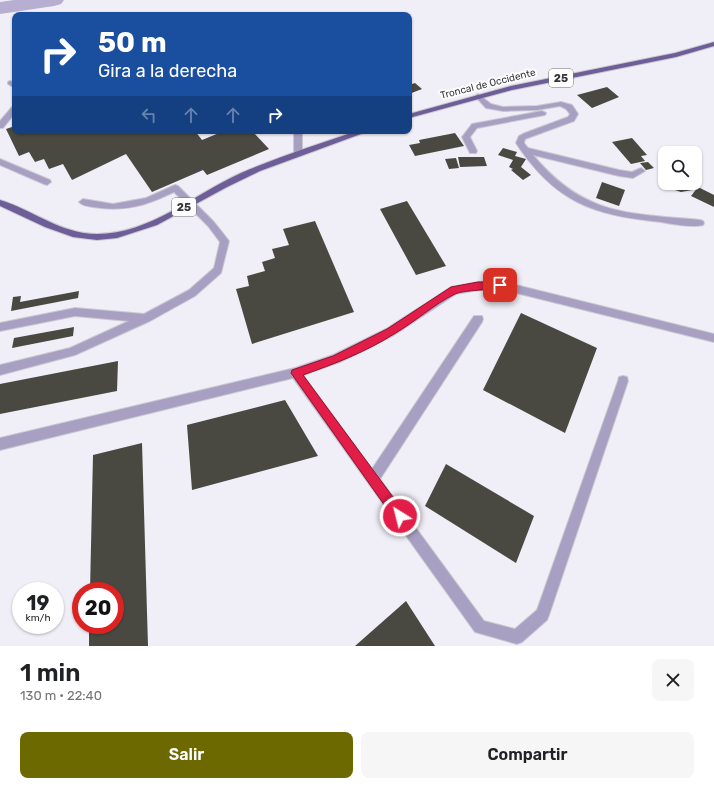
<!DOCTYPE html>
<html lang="es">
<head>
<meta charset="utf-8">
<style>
	:root { --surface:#fff; --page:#f6f6f6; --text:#202124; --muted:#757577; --accent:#6d6901 }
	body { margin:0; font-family:Rubik,sans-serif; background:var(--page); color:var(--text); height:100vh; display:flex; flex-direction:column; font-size:15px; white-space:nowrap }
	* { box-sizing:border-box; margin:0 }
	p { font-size:13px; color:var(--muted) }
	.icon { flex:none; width:22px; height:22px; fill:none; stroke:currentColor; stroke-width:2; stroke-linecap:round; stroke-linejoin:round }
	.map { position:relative; height:646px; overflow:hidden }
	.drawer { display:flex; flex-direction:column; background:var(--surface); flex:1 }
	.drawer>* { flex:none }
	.guide { position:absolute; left:12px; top:12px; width:400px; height:122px; border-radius:8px; box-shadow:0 1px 3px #0004; background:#1a4fa0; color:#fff; overflow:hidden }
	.buttons { position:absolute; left:658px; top:146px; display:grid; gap:8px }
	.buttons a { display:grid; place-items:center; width:44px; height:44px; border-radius:8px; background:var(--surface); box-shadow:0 1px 3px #0004; font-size:20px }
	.speed { position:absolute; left:12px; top:582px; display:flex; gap:8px; font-size:20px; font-weight:700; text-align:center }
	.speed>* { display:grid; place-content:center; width:52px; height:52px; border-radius:50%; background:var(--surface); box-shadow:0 1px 3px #0004; line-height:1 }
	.speed small { font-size:10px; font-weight:400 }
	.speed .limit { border:6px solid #d22; background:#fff; color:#111 }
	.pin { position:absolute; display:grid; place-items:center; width:34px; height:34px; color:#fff; margin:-17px; border-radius:8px; box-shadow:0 2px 6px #0006 }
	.me { position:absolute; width:44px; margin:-22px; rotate:324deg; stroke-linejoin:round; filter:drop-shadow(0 0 3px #0008) }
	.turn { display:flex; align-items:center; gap:14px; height:84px; padding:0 20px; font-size:18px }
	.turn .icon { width:52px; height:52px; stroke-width:2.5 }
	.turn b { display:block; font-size:28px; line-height:34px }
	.lanes { display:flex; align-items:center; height:38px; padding:0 20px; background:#0003; justify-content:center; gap:20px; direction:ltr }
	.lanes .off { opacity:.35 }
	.round { display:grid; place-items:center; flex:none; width:42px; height:42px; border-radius:8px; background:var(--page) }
	.summary { display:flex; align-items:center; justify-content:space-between; height:68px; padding:0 20px }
	h1 { font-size:24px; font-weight:600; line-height:30px }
	.action { display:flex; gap:8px; margin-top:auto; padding:8px 20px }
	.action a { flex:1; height:46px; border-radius:8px; background:var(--accent); color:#fff; font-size:16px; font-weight:600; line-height:46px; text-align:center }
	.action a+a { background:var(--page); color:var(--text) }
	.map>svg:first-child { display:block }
</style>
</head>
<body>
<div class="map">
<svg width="714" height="646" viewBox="0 0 714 646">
	<rect width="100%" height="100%" fill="#f0eef6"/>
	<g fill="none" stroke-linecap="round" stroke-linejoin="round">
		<path fill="#b7afd2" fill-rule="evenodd" d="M14,0H64L61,4L54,6L0,14V2Z"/>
	</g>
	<path fill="#494942" d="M415,83L422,89L409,94V85Z
		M607,87L619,97L592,108L577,95Z
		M15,126V131H195L202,140L224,131H252L269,149L207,175L203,170L152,192L126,154L72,180L63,164L49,169L44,159L35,162L29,152L19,156L6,129Z
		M455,133L464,146L415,156L409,145L420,143L419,140Z
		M632,138L647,155L641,156L645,161L631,164L612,142Z
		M503,148L517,152L515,156L526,159L521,167L531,175L523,180L511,170L513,169L509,167L513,160L498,155Z
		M458,157H484L487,166L460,167Z
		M456,158L459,168L449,169L445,159Z
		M648,162L654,168L646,170L640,163Z
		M602,182L625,190L619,206L596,198Z
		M669,183H685L692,190L681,192L675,190Z
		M698,187L714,195V207L691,196Z
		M407,201L446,266L416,275L380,209Z
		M315,221L354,312L252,344L236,289L249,286L247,276L265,271L262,262L275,258L272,249L289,245L283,229Z
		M79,291L78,298L11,311L13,297L21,296L20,302Z
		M521,313L597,348L565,433L483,390Z
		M74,327L73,336L12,348L14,338Z
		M118,361L117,391L0,414V384Z
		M285,400L318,456L192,490L187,425Z
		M142,443L148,646H89V625H115V591H90L93,455Z
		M446,464L534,516L516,563L425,506Z
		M406,601L435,646H355Z"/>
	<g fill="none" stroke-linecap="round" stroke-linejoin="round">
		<defs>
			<path id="minor" d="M10,81L15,83V88L8,84V82Z
				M478,94L491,104L503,107L537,106L561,102L572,105L578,114L574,121L525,139L524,143L528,148L619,170L632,172L641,168L645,171L633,178L619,176L533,155C584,216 627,213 700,220L703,221L704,223L703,225C693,228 672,224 661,222C592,215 555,202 516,143L519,136L525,133L568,117L570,114L566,109L560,106L537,110L503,111L486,108L475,96Z
				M12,107H15V113L3,128H0V121Z
				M542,111L546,113L545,115L477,128L470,137L477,151L476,153H470L462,137L472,124Z
				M294,131H302V153L298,156L294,153Z
				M0,159L50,180L51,182L47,185L44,184L0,165Z
				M175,185L178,186L214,222L229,241L221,273L195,296L150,321L75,355L0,375V365L70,348L129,321L75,316L0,331V323L75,308L144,314L189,290L214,268L220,242L208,226L174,192C145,206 125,212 93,207C88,206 82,206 79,202L83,199L113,204L146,198Z
				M500,281L714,334V342L500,289L478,290L456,294L394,335L340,362L303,375L372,469L474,316H482L483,319L482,322L380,479L484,621L515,629L537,610L618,381L619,377L623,376L627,377L628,381L549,615L547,620L522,642L517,644L475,632L293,378L0,450V438L295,368L333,355L386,329L451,287L478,282Z"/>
			<path id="major" d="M714,42V46L676,57L512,90L409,118V114L511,86L675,53Z
				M357,131H369L260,171L227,187L157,225L117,238L97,240L73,237L45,227L0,206V200C33,210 61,234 97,234C150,234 194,194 241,173C278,157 318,144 357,131Z"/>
		</defs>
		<use href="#minor" stroke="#cbc9d0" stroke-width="2"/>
		<use href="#major" stroke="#cbc9d0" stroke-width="2"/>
		<use href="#minor" fill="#a8a0c2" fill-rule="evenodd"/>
		<use href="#major" fill="#6d5d98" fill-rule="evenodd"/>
	</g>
	<path fill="#e11d48" stroke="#92132f" d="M478,282H500L505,285C501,291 465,289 455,294C434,304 415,322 394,334C366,352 334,364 303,375L404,512L405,516L404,520L400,522L395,520L291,373L292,370L333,356L387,329L451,287Z"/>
	<g text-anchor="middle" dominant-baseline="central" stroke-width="4" stroke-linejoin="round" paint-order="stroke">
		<g font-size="10" fill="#363538" stroke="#fdfdfe">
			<text transform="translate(488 84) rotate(-14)">Troncal de Occidente</text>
		</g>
		<g fill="#fdfdfe" stroke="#727173" stroke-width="1">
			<rect x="549" y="69" width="24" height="18" rx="3"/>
			<rect x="172" y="198" width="24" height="18" rx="3"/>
		</g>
		<g font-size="11" font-weight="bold" fill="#363538">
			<text x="561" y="78">25</text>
			<text x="184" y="207">25</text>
		</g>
	</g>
</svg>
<div class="buttons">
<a><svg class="icon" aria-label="search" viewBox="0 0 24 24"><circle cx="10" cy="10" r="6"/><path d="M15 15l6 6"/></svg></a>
</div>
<div class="speed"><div>19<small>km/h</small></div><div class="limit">20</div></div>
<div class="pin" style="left:500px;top:285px;background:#d93025"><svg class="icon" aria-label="arrive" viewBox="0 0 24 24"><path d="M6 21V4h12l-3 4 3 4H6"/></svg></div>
<svg class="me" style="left:400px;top:516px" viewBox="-20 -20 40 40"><circle r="17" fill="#e11d48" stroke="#fff" stroke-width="3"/><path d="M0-11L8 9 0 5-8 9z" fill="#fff"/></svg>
<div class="guide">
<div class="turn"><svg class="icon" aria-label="right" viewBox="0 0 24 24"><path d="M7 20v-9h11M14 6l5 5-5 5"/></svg><div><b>50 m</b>Gira a la derecha</div></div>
<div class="lanes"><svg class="icon off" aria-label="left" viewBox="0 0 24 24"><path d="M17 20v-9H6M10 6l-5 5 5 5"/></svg><svg class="icon off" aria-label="ahead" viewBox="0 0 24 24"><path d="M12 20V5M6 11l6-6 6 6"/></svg><svg class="icon off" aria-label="ahead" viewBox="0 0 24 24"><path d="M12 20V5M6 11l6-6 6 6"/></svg><svg class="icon" aria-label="right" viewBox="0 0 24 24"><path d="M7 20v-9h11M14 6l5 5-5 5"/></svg></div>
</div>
</div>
<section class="drawer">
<div class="summary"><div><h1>1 min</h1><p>130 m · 22:40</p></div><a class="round"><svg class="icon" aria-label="close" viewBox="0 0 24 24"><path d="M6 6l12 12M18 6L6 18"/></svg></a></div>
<div class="action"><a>Salir</a><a>Compartir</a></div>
</section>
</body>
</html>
